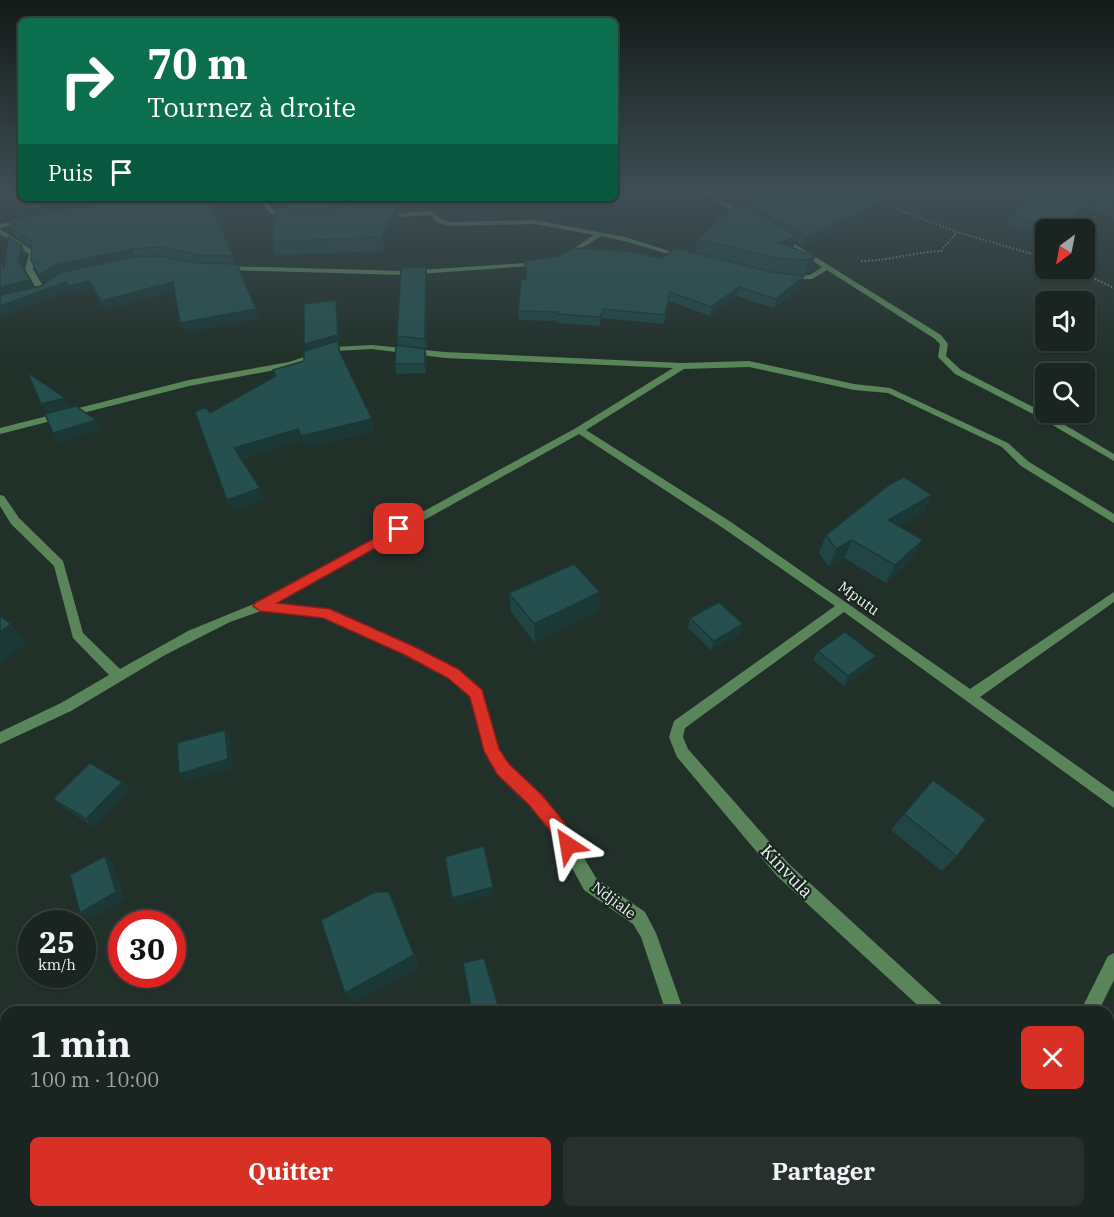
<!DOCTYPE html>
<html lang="fr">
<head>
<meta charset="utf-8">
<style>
	:root { --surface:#1a2420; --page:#27302d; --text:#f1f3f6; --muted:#9fa4a5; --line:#38413e; --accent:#d93025 }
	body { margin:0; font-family:"IBM Plex Serif",serif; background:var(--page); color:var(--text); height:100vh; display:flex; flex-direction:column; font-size:22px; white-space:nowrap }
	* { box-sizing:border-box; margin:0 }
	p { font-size:20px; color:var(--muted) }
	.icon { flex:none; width:33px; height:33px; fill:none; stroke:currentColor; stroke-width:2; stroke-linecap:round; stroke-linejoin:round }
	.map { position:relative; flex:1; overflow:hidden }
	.panel { position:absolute; left:0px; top:1006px; width:1114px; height:212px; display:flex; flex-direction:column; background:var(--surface); border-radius:18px 18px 0 0; box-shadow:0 2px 4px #0004,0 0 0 2px var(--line) }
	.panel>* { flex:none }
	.guide { position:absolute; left:18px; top:18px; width:600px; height:183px; border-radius:9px; box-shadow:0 2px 4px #0004,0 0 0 2px var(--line); background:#0b6e4f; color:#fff; overflow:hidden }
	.needle { width:39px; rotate:212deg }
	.fabs { position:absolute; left:1035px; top:219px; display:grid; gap:12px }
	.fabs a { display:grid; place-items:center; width:60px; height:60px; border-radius:9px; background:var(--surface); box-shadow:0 2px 4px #0004,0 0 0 2px var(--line); font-size:30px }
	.speed { position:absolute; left:18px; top:910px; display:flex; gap:12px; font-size:30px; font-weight:700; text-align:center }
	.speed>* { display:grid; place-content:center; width:78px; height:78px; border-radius:50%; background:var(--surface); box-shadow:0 2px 4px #0004,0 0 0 2px var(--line); line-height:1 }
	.speed small { font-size:15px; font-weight:400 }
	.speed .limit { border:9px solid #d22; background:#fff; color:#111 }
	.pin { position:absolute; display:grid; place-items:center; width:51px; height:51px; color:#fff; margin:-26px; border-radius:12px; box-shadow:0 3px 9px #0006 }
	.me { position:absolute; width:66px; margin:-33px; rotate:327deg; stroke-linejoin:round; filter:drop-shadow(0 0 4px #0008) }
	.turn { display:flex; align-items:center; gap:21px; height:126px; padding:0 30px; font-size:27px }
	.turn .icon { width:78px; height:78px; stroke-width:2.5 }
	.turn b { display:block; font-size:42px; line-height:51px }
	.then { display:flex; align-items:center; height:57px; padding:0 30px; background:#0003; gap:12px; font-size:22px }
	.round { display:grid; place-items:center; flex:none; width:63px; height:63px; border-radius:9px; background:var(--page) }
	.overview { display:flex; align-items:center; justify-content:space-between; height:102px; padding:0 30px }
	h1 { font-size:36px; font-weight:700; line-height:45px }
	.cta { display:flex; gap:12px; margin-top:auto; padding:12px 30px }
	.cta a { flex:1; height:69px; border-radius:9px; background:var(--accent); color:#fff; font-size:24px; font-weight:700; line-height:69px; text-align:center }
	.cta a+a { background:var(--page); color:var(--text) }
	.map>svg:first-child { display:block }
</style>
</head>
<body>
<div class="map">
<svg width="1114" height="1217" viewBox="0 0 1114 1217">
	<rect width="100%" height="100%" fill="#22302a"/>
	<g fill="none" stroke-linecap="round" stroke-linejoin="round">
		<path stroke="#8a9590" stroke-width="2" stroke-dasharray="1.5 2" stroke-linecap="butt" d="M887,205L957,232L1046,258
			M861,261C889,261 913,252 941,251L957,232
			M1073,268L1114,288"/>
		<path fill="#5a855a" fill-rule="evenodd" d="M698,190H705L748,216L743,217Z
			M257,198H263L275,212L291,219L288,221L271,214Z
			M432,211L442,220L451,222L535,220L625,237L688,257L685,259L624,241L601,236L566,258L564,257V255L594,235L535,224L451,226L438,223L430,215L383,218L380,216L383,214Z
			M25,220L28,222L27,223L0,228V224Z
			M0,229L35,252L33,269L46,291L45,293H39L25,269L29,254L0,234Z
			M780,235L941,335L948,344L946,356L961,370L1043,412L1114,454V461L1037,416L955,374L938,357L940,344L935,339L827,270L812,279L784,280V276H787L810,275L822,267L778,238V236Z
			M541,262L545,264L543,265L405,275L223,270L219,268L223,266L405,271Z
			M372,345L445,352L682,363L749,361L854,384L890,388L1008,443L1029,462L1114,514V523L1021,466L1002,447L888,393L854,390L749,367L684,369L586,430L731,522L970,689L1114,592V602L980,697L1114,792V808L844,612L685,728L683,737L688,749L789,864L944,1006L947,1012H925L777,876L677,757L669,737L674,721L835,606L723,528L579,434L275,603L329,610L414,647L458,669L482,690L499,749L508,764L541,796L563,823L596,878L645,912L656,933L684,1012H666L641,937L633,924L584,890L553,833L531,806L498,774L485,751L471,697L448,677L406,655L323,617L261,611L230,622L165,655L71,711L0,744V732L61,703L109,675L73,638L54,566L11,524L0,506V495L4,496L19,518L63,561L83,633L120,669L188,631L256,603L576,428L673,368L445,358L372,349L335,351L291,367L189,386L0,434V428L189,380L289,362L334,347Z
			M1114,953V980L1098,1012H1080L1108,956Z
			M0,1105L6,1108V1141L0,1138Z
			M1108,1159L1114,1161V1184L1108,1182Z
			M27,1212H47L49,1217H29Z
			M731,1212H751L753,1217H733Z
			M939,1212H962L960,1217H937Z"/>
	</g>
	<path fill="#214544" d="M925,190L803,246L795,241L793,248L815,256L811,271L804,275L783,273L802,285L774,308L737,296L710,316L669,301L664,324L602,318L600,326L557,323V321L519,320L518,311L526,279L695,253L697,239L744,205V202Z
		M1114,190V218L1085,209L1066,230H1046V235L1006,226L1010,217Z
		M409,198L403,210L398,211L399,219L385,251L276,255L272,242L284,209L283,205Z
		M12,211L233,256L259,319L184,332L180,323L175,291L105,310L93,290L74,295L70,291L0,317V262L4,267L22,246L26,255L23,269L34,288L41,286L44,284L31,260V247L14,236L10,227L16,219Z
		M427,276V348L398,345L397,336Z
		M427,358L426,373L396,374L395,364Z
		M932,495L923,513L899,526L914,557L886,583L844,558L829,567L819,553L826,535Z
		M509,593L599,611L535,643L511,612Z
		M690,618L743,624L740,634L711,650L688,628Z
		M818,651L871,665L844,686L813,660Z
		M130,790L95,827L63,807L53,799Z
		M904,814L957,856L942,871L891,830Z"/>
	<path fill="#1b3837" d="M910,190H925L803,246L805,237Z
		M98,198H155L16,219L12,211Z
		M404,198H409L403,210L402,202Z
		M1089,201L1085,209L1066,230H1063Z
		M397,206L399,219L385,251L382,237Z
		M796,236L793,250L780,243Z
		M22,246L26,255L23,270L18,261Z
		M132,249L136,258L44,284L39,275L56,265Z
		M815,256L811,271L804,275L807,260Z
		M426,267L427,276V348L425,339Z
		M804,276L802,285L774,308L776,299Z
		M30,280L34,289L0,298V287Z
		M89,281L93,290L74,295L69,286Z
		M66,282L70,291L0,317V306Z
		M173,282L177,291L105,310L101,301Z
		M739,287L737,296L710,316L711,307Z
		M336,300L338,309L340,344L339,345L342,362L307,354L304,344Z
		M256,309L259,319L184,332L180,323Z
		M603,309L602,318L600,326V317Z
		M425,349L427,358L426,373L425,364Z
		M65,398L71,408L47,414L41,404Z
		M372,419L375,432L305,448L301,436Z
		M96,420L102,429L59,443L53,433Z
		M298,429L302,441L239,461L234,448Z
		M260,488L265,500L233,512L227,500Z
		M932,495L923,513L880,537L888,520Z
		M852,540L844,558L829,567L836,549Z
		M923,540L914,557L886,583L895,565Z
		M600,592L599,611L535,643L534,624Z
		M11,624L27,642L0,664V632Z
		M743,624L740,634L711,650L714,641Z
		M876,656L871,665L844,686L848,676Z
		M225,730L231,738L233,768L185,782L179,774Z
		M122,782L130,790L95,827L86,819Z
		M105,856L113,864L125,900L90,919L80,913Z
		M493,887L494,894L455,905L452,898Z
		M389,892L395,906L420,967L354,1003L345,993Z"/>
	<path fill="#26504f" stroke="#1b3837" stroke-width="1.5" d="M15,190H21V198H98L12,211Z
		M759,190H910L805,237L744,202Z
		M1035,190H1114V208L1089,201L1063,230L1010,217Z
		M136,198H208L233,256L200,255L160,247L132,249L56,265L39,275L31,260L32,242L10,227L11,219Z
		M289,198H404L402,202L295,208L283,205L289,204Z
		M739,202L796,236L780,243L815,256L807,260L775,258L697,239Z
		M276,206L293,212L397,206L382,237L272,242Z
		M8,237L22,246L18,261L30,280L0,287V262L4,267Z
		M573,248L625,251L661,258L676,248L772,272L804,276L776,299L739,287L711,307L670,292L665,315L603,309L600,317L557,314L558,312L518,311L521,280L526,279L525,261L559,256Z
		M160,256L199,263L237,264L256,309L180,323L173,282L101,301L89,281L69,286L66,282L0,306V295L41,286L59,273L133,257Z
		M426,267L425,339L397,336L401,268Z
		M336,300L338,335L304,344V304Z
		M338,341L339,350L372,419L301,436L298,429L234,448L260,488L227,500L195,412L206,407L210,413L276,376L273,370L304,361V351Z
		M396,345L425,349V364H395Z
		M28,373L65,398L41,404Z
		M76,406L96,420L53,433L45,414Z
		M904,477L932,495L888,520L923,540L895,565L852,540L836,549L826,535L889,485Z
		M574,564L600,592L534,624L509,593Z
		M719,602L743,624L714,641L690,618Z
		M0,616L11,624L0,632Z
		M845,632L876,656L848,676L818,651Z
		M225,730L228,759L179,774L177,743Z
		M90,763L122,782L86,819L53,799Z
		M933,780L986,819L957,856L904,814Z
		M484,846L493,887L452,898L445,857Z
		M105,856L116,892L80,913L70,875Z
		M375,892H389L414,955L345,993L321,920Z
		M484,958L500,1012H472L463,963Z
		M573,1212H678L680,1217H575Z"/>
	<linearGradient id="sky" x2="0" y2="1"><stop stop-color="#131a17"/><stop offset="0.53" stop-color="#3e4e55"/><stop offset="1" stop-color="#3e4e55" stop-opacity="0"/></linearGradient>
	<rect width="1114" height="360" fill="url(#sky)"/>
	<path fill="#d93025" stroke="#8d1f18" stroke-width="1.5" d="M399,525L405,529L404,532L277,603L330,609L415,647L458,669L482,690L499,749L509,764L542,795L564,822L577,845L574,851L568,854L562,851L552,833L530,806L497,774L484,751L470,697L448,678L405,655L323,618L260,611L253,606L255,603Z"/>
	<g text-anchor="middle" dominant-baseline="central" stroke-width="4.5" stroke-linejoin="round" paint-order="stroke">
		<g font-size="15" fill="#e9f2ee" stroke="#192620">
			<text transform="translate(859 598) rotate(36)">Mputu</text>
			<text transform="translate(614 900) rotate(37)">Ndjiale</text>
		</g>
		<g font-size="18" fill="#e9f2ee" stroke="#192620">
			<text transform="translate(787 871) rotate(46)">Kinvula</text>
		</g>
	</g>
</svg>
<div class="fabs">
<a><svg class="needle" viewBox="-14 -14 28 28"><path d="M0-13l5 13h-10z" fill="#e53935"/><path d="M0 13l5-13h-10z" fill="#9fa4a5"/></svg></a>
<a><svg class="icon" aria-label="sound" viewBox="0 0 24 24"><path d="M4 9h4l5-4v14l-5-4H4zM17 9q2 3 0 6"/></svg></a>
<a><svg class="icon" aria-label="search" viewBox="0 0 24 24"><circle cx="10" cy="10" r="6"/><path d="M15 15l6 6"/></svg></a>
</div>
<div class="speed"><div>25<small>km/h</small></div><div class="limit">30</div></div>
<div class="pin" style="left:399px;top:529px;background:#d93025"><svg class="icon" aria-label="arrive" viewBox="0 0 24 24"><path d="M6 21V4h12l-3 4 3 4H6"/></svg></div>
<svg class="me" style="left:568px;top:845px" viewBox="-20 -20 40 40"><path d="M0-17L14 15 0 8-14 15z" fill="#d93025" stroke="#fff" stroke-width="4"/></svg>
<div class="guide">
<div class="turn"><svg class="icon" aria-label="right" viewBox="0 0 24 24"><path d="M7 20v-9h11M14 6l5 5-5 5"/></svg><div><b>70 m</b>Tournez à droite</div></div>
<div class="then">Puis<svg class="icon" aria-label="arrive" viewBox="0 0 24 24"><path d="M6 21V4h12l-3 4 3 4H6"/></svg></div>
</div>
<section class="panel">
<div class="overview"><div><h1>1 min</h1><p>100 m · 10:00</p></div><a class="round" style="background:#d93025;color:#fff"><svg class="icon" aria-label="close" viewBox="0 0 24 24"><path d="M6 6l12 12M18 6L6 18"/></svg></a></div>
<div class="cta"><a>Quitter</a><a>Partager</a></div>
</section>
</div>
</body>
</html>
